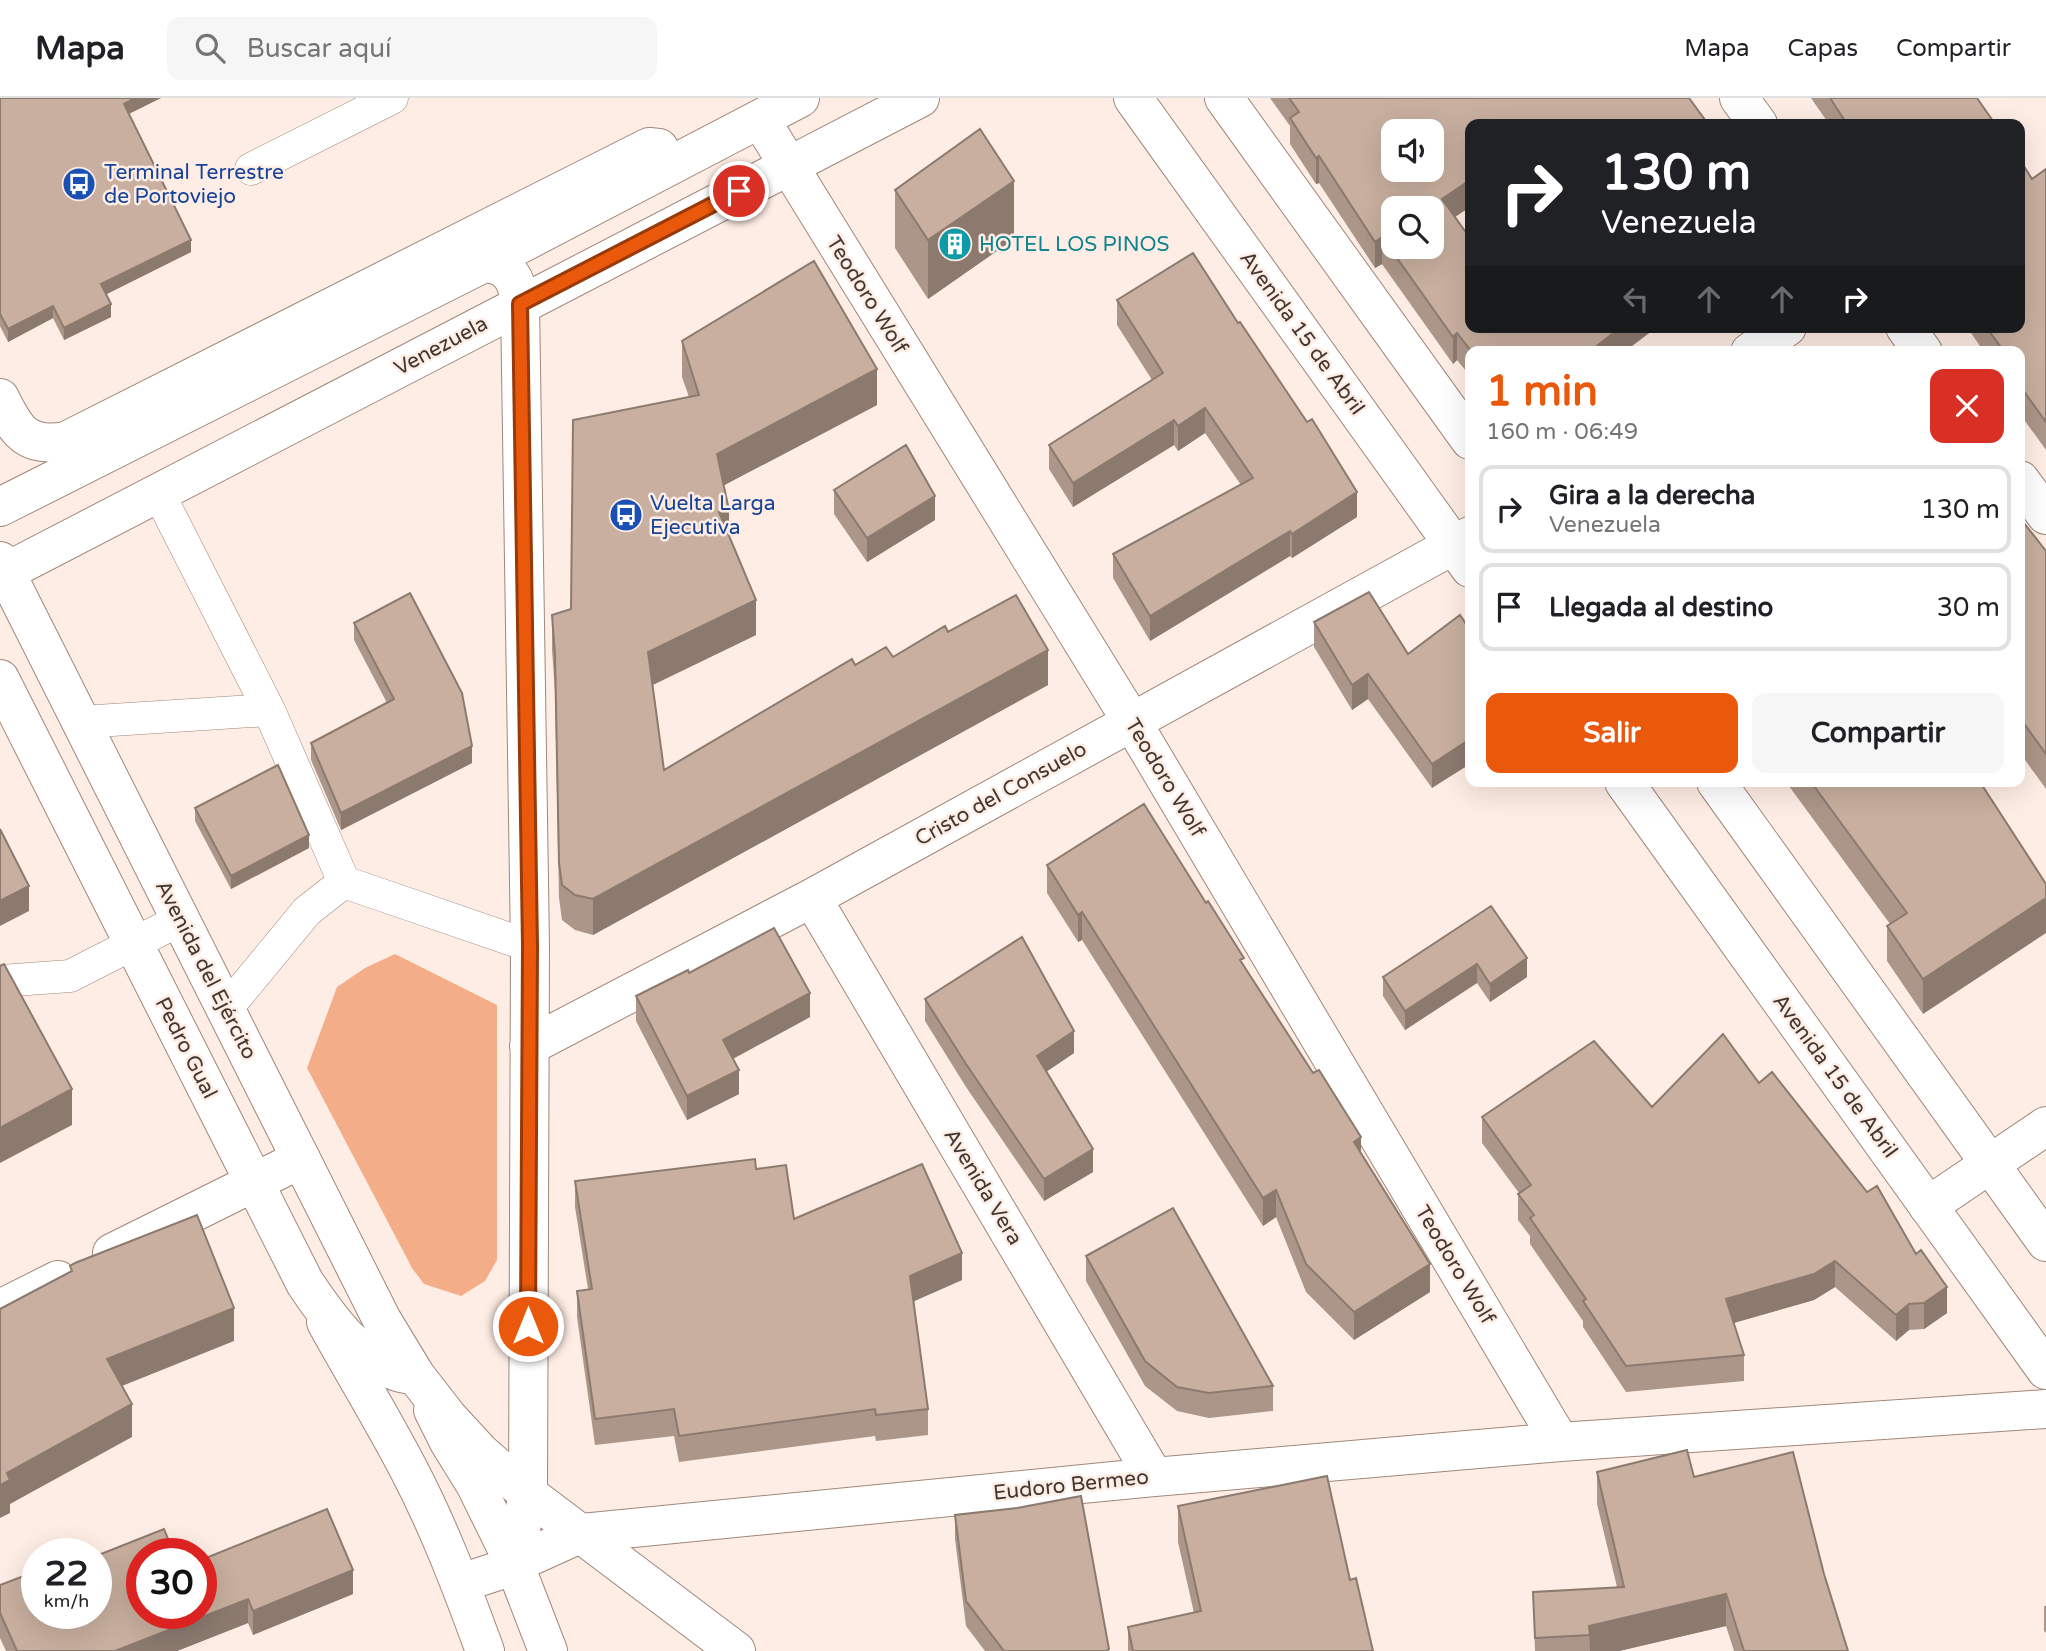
<!DOCTYPE html>
<html lang="es">
<head>
<meta charset="utf-8">
<style>
	:root { --surface:#fff; --page:#f6f6f6; --text:#202124; --muted:#757577; --line:#e0e0e0; --accent:#ea580c }
	body { margin:0; font-family:"Varela Round",sans-serif; background:var(--page); color:var(--text); height:100vh; display:flex; flex-direction:column; font-size:26px; white-space:nowrap }
	* { box-sizing:border-box; margin:0 }
	p { font-size:23px; color:var(--muted) }
	.icon { flex:none; width:38px; height:38px; fill:none; stroke:currentColor; stroke-width:2; stroke-linecap:round; stroke-linejoin:round }
	.map { position:relative; flex:1; overflow:hidden }
	.details { position:absolute; left:1465px; top:248px; width:560px; height:441px; display:flex; flex-direction:column; background:var(--surface); border-radius:14px; box-shadow:0 7px 28px #0002 }
	.details>* { flex:none }
	.banner { position:absolute; left:1465px; top:21px; width:560px; height:214px; border-radius:14px; box-shadow:0 7px 28px #0002; background:#202124; color:#fff; overflow:hidden }
	.tools { position:absolute; left:1381px; top:21px; display:grid; gap:14px }
	.tools a { display:grid; place-items:center; width:63px; height:63px; border-radius:14px; background:var(--surface); box-shadow:0 7px 28px #0002; font-size:35px }
	.speed { position:absolute; left:21px; top:1440px; display:flex; gap:14px; font-size:35px; font-weight:700; text-align:center }
	.speed>* { display:grid; place-content:center; width:91px; height:91px; border-radius:50%; background:var(--surface); box-shadow:0 7px 28px #0002; line-height:1 }
	.speed small { font-size:18px; font-weight:400 }
	.speed .limit { border:10px solid #d22; background:#fff; color:#111 }
	.pin { position:absolute; display:grid; place-items:center; width:60px; height:60px; color:#fff; margin:-30px; border:4px solid #fff; border-radius:50%; box-shadow:0 2px 7px #0007 }
	.me { position:absolute; width:77px; margin:-38px; rotate:0deg; stroke-linejoin:round; filter:drop-shadow(0 0 5px #0008) }
	.turn { display:flex; align-items:center; gap:24px; height:147px; padding:0 21px; font-size:32px }
	.turn .icon { width:91px; height:91px; stroke-width:2.5 }
	.turn b { display:block; font-size:49px; line-height:60px }
	.lanes { display:flex; align-items:center; height:66px; padding:0 21px; background:#0003; justify-content:center; gap:35px; direction:ltr }
	.lanes .off { opacity:.35 }
	.round { display:grid; place-items:center; flex:none; width:74px; height:74px; border-radius:14px; background:var(--page) }
	.summary { display:flex; align-items:center; justify-content:space-between; height:119px; padding:0 21px }
	h1 { font-size:42px; font-weight:700; line-height:52px; color:var(--accent) }
	.cta { display:flex; gap:14px; margin-top:auto; padding:14px 21px }
	.cta a { flex:1; height:80px; border-radius:14px; background:var(--accent); color:#fff; font-size:28px; font-weight:700; line-height:80px; text-align:center }
	.cta a+a { background:var(--page); color:var(--text) }
	ul { padding:0; list-style:none }
	li { display:flex; align-items:center; gap:21px; height:88px; margin:0 14px 10px; padding:0 7px; border:4px solid var(--line); border-radius:14px }
	li div { flex:1 }
	li b { display:block; font-size:26px }
	li em { font-style:normal }
	header { display:flex; align-items:center; gap:42px; box-sizing:border-box; height:98px; padding:0 35px; background:var(--surface); border-bottom:2px solid var(--line) }
	header strong { font-size:33px }
	nav { display:flex; gap:38px; margin-inline-start:auto; font-size:24px }
	.search { width:490px; height:63px; background:var(--page); display:flex; align-items:center; gap:18px; box-sizing:border-box; padding:0 24px; border-radius:14px; color:var(--muted); font-size:26px }
	.map>svg:first-child { display:block }
</style>
</head>
<body>
<header>
<strong>Mapa</strong>
<div class="search"><svg class="icon" aria-label="search" viewBox="0 0 24 24"><circle cx="10" cy="10" r="6"/><path d="M15 15l6 6"/></svg>Buscar aquí</div>
<nav><a>Mapa</a><a>Capas</a><a>Compartir</a></nav>
</header>
<div class="map">
<svg width="2046" height="1553" viewBox="0 0 2046 1553">
	<rect width="100%" height="100%" fill="#feede4"/>
	<path fill="#f3ae89" d="M395,856L497,907V1162L485,1183L461,1198L424,1186L412,1170L307,970L337,889L365,870Z"/>
	<g fill="none" stroke-linecap="round" stroke-linejoin="round">
		<defs>
			<path id="service" d="M251,71L392,0
				M159,396L269,612L344,784L307,813L227,910
				M81,624L269,612
				M344,784L530,848
				M0,883L70,878L180,822"/>
			<path id="minor" d="M1739,0L1758,26
				M760,21L1132,624L1560,1344
				M484,165C511,167 517,182 520,206L530,848L528,1396L514,1465
				M1905,229L1923,254
				M1750,254L1787,229
				M0,300C16,333 26,350 66,343L649,49L659,50
				M2020,382L2046,417
				M0,409L484,165L800,0
				M0,477L920,0
				M812,800L1154,1379
				M529,948L812,800L1470,438
				M1928,1108L2046,1028
				M112,1155L301,1061
				M0,1211L58,1182
				M461,1485L498,1473L582,1435L1154,1379L1560,1344L2046,1311"/>
			<path id="secondary" d="M326,1224C353,1273 382,1320 408,1370C439,1429 462,1490 485,1553
				M433,1312L449,1344L475,1386L514,1465L548,1553"/>
			<path id="primary" d="M1133,0L1470,470
				M1224,0L1470,342
				M1624,684L2046,1272
				M1716,684L2046,1144"/>
			<path id="trunk" d="M0,463L382,1222L416,1278L447,1318L480,1354L528,1396L736,1553
				M0,581L305,1185C328,1219 355,1258 395,1273C401,1276 410,1276 416,1278"/>
		</defs>
		<use href="#service" stroke="#a0877a" stroke-width="33"/>
		<use href="#minor" stroke="#a0877a" stroke-width="40"/>
		<use href="#secondary" stroke="#a0877a" stroke-width="40"/>
		<use href="#primary" stroke="#a0877a" stroke-width="40"/>
		<use href="#trunk" stroke="#a0877a" stroke-width="40"/>
		<use href="#service" stroke="#fff" stroke-width="32"/>
		<use href="#minor" stroke="#fff" stroke-width="38"/>
		<use href="#secondary" stroke="#fff" stroke-width="38"/>
		<use href="#primary" stroke="#fff" stroke-width="38"/>
		<use href="#trunk" stroke="#fff" stroke-width="38"/>
	</g>
	<path fill="#ac9689" d="M0,0H161L129,16L191,154L106,196L111,219L64,242L53,220L8,244L0,228Z
		M1270,0H1689L1470,26V109L1455,119L1470,229H1657L1624,254H1470V278L1457,262L1453,266L1382,166L1375,170L1319,85L1316,86L1290,46V28Z
		M1811,0H1977L1995,26H1829Z
		M2046,71V352L2020,316V254H1984L1967,229H2020L2032,81Z
		M895,92L1014,141L928,201L895,150Z
		M1117,202L1357,419L1292,460L1290,458L1150,543L1113,480V456L1241,387L1205,335L1178,353L1174,347L1073,409L1049,371V347L1152,282L1117,227Z
		M682,243L877,307L724,387L729,439L756,537L653,587L664,672L855,567L893,559L948,534L1048,587L593,837L575,832L562,822L559,800L555,593L552,552V517L571,511L689,299L682,279Z
		M834,392L935,422L867,464L834,416Z
		M2020,420L2046,453V691L2020,655Z
		M1460,517L1432,690L1368,601L1352,612L1314,549V524L1408,556Z
		M354,525L472,665L341,732L311,662V645L387,605L354,542Z
		M1786,684H1980L1923,916L1887,863V828L1890,826Z
		M195,710L309,750L231,791L195,723Z
		M1047,767L1244,869L1361,1056L1430,1194L1354,1242L1306,1194L1276,1119L1263,1128L1082,842L1078,844L1047,795Z
		M1491,808L1527,879L1490,904L1477,885L1405,932L1383,898V879Z
		M636,898L810,919L733,961L739,996L687,1022L636,923Z
		M925,901L1074,955L1046,974L1093,1074L1044,1103L966,989L925,923Z
		M1759,985L1947,1215L1924,1231L1909,1232L1896,1243L1835,1189L1814,1202L1734,1225L1744,1257V1283L1626,1294L1583,1229V1223L1530,1146V1138L1518,1122V1096L1519,1095L1482,1045V1019L1652,1009Z
		M756,1071L794,1121L962,1182L914,1203L928,1311V1337L876,1343L875,1338L679,1364L674,1338L595,1347L577,1219V1193L588,1191L575,1109V1083Z
		M1086,1158L1273,1288V1313L1209,1320L1177,1313L1145,1288L1086,1183Z
		M1597,1374L1694,1379L1824,1476L1848,1553H1734L1726,1528L1619,1553H1535L1533,1494L1617,1489L1597,1406Z
		M1178,1408L1350,1482L1373,1553H1128V1529L1194,1515L1178,1444Z
		M955,1417L1109,1553H985L966,1528L955,1441Z
		M201,1462L353,1496L253,1537L248,1525L177,1553H6L0,1540V1487L142,1516Z
		M2044,1508H2046V1535L2044,1533Z"/>
	<path fill="#8c7a6f" d="M135,0H161L124,18V6Z
		M1319,58V85L1316,86V60Z
		M1470,82V109L1442,127V101Z
		M1014,83V141L928,201V142Z
		M1382,139V166L1375,170V144Z
		M191,142V154L101,199V186Z
		M111,206V219L64,242V230Z
		M53,208V220L8,244V231Z
		M1621,229H1657L1624,254H1589Z
		M1457,235V262L1453,266V239Z
		M877,271V307L717,391V356Z
		M1205,310V335L1178,353V328Z
		M1174,322V347L1073,409V385Z
		M1357,394V419L1292,460V436Z
		M935,398V422L867,464V440Z
		M729,412V447L719,414Z
		M1290,433V458L1150,543V518Z
		M756,502V537L648,589V554Z
		M1048,552V587L593,837V801Z
		M1368,576V601L1352,612V587Z
		M1470,641V666L1432,690V666Z
		M472,648V665L341,732V715Z
		M309,737V750L231,791V778Z
		M29,788V813L0,828V803Z
		M2046,800V835L1923,916V881Z
		M1082,814V842L1078,844V817Z
		M1527,860V879L1490,904V886Z
		M1477,866V885L1405,932V913Z
		M810,895V919L723,966V942Z
		M1074,933V955L1037,980V958Z
		M739,972V996L687,1022V998Z
		M72,991V1027L0,1065V1030Z
		M1361,1039V1067L1354,1044Z
		M1093,1051V1074L1044,1103V1081Z
		M1276,1092V1119L1263,1128V1100Z
		M962,1155V1182L910,1205V1178Z
		M1835,1163V1189L1814,1202L1726,1227V1201Z
		M1430,1166V1194L1354,1242V1214Z
		M1947,1189V1215L1924,1231V1205Z
		M1909,1206V1232L1896,1243V1217Z
		M234,1210V1243L107,1294V1261Z
		M132,1306V1339L10,1406V1415L0,1420V1387L7,1375Z
		M353,1472V1496L253,1537V1513Z
		M1726,1496V1528L1619,1553H1590L1589,1528Z
		M248,1501V1525L177,1553H115Z"/>
	<path fill="#c8af9f" stroke="#8c7a6f" stroke-width="2" fill-rule="evenodd" d="M0,0H135L124,6L191,142L101,186L111,206L64,230L53,208L8,231L0,216Z
		M1289,0H1689L1708,26H1470V82L1442,101L1470,140V229H1621L1589,254H1472L1457,235L1453,239L1382,139L1375,144L1319,58L1316,60L1290,20L1299,14ZM1393,33H1432V72H1393ZM1393,110H1432V149H1393Z
		M1830,0H1977L1995,26H1847Z
		M980,31L1014,83L928,142L895,92Z
		M2020,62L2032,81L2046,71V324L2020,288V254H2001L2003,252L1986,229H2020Z
		M1193,155L1238,225L1240,224L1307,324L1312,321L1357,394L1292,436L1290,433L1150,518L1113,456L1253,380L1205,310L1178,328L1174,322L1073,385L1049,347L1163,275L1117,202Z
		M814,163L877,271L717,356L729,412L719,414L756,502L648,554L664,672L852,561L855,567L886,549L893,559L945,528L948,534L1016,497L1048,552L593,801L575,797L562,787L559,765L555,557L552,517L571,511L573,322L699,297L682,243Z
		M906,347L935,398L867,440L834,392Z
		M2020,420L2046,453V656L2020,620Z
		M1369,494L1408,556L1460,517L1470,532V641L1432,666L1368,576L1352,587L1314,524Z
		M410,495L462,595L472,648L341,715L311,645L394,601L354,525Z
		M278,667L309,737L231,778L195,710Z
		M1811,684H1980L2046,786V800L1923,881L1887,828L1907,815Z
		M1144,706L1206,805L1208,803L1244,860L1240,862L1313,975L1319,972L1361,1039L1354,1044L1430,1166L1354,1214L1306,1166L1276,1092L1263,1100L1082,814L1078,817L1047,767Z
		M0,731L29,788L0,803Z
		M1491,808L1527,860L1490,886L1477,866L1405,913L1383,879Z
		M774,830L810,895L723,942L739,972L687,998L636,898L688,872L689,875Z
		M1022,839L1074,933L1037,958L1093,1051L1044,1081L966,966L925,901Z
		M4,866L72,991L0,1030V868Z
		M1723,936L1759,985L1772,974L1867,1094L1877,1088L1916,1156L1921,1152L1947,1189L1924,1205L1909,1206L1896,1217L1835,1163L1814,1176L1726,1201L1744,1257L1626,1268L1583,1203L1586,1201L1530,1120L1534,1117L1518,1096L1531,1087L1482,1019L1594,943L1652,1009Z
		M755,1061L756,1071L786,1067L794,1121L922,1066L962,1155L910,1178L928,1311L876,1317L875,1311L679,1338L674,1311L595,1321L577,1193L592,1191L575,1083Z
		M1173,1110L1273,1288L1209,1295L1177,1289L1145,1263L1086,1158Z
		M197,1117L234,1210L107,1261L132,1306L7,1375L10,1382L0,1387V1211L72,1173L70,1168L75,1165Z
		M1687,1352L1694,1379L1793,1354L1824,1476L1848,1553H1744L1726,1496L1589,1528L1590,1537L1535,1540L1533,1494L1624,1489L1597,1374Z
		M1327,1378L1350,1482L1356,1480L1373,1553H1133L1128,1529L1201,1513L1178,1408Z
		M1081,1398L1109,1551L1106,1553H1004L966,1503L955,1417L1017,1410Z
		M327,1411L353,1472L253,1513L248,1501L115,1553H17L0,1515V1487L37,1473V1516H96V1458L164,1431L174,1456H142V1516H201V1462Z"/>
	<g fill="none" stroke-linecap="round" stroke-linejoin="round">
		<defs>
			<path id="route" d="M528,1228L530,848L520,206L739,93"/>
		</defs>
		<use href="#route" stroke="#983908" stroke-width="18"/>
		<use href="#route" stroke="#ea580c" stroke-width="12"/>
	</g>
	<defs>
		<symbol id="bus-disc" viewBox="-11 -11 22 22"><circle r="9.5" fill="#1a4fb4" stroke="#feede4"/><path d="M-5-6H5V4H4V6H2V4H-2V6H-4V4H-5ZM-3.5-4V0h7V-4ZM-3.5 1.2v1.5H-2V1.2ZM2 1.2v1.5H3.5V1.2Z" fill="#fff"/></symbol>
		<symbol id="building-disc" viewBox="-11 -11 22 22"><circle r="9.5" fill="#0f9aa8" stroke="#feede4"/><path d="M-4-6H4V6H1V3H-1V6H-4ZM-2.5-4.3h1.7v1.8h-1.7ZM.8-4.3h1.7v1.8H.8ZM-2.5-1h1.7V.8h-1.7ZM.8-1h1.7V.8H.8Z" fill="#fff"/></symbol>
	</defs>
	<g fill-rule="evenodd">
		<use href="#bus-disc" x="60" y="67" width="38" height="38"/>
		<use href="#building-disc" x="936" y="127" width="38" height="38"/>
		<use href="#bus-disc" x="607" y="398" width="38" height="38"/>
	</g>
	<g text-anchor="middle" dominant-baseline="central" stroke-width="5" stroke-linejoin="round" paint-order="stroke">
		<g font-size="21" fill="#164399" stroke="#feede4" text-anchor="start">
			<text x="104" y="74">Terminal Terrestre<tspan x="104" dy="24">de Portoviejo</tspan></text>
			<text x="650" y="405">Vuelta Larga<tspan x="650" dy="24">Ejecutiva</tspan></text>
		</g>
		<g font-size="21" fill="#0d838f" stroke="#feede4" text-anchor="start">
			<text x="979" y="146">HOTEL LOS PINOS</text>
		</g>
		<g font-size="21" fill="#413630" stroke="#feede4">
			<text transform="translate(867 197) rotate(58)">Teodoro Wolf</text>
			<text transform="translate(1302 235) rotate(54)">Avenida 15 de Abril</text>
			<text transform="translate(441 248) rotate(-28)">Venezuela</text>
			<text transform="translate(1165 680) rotate(59)">Teodoro Wolf</text>
			<text transform="translate(1001 696) rotate(-29)">Cristo del Consuelo</text>
			<text transform="translate(206 872) rotate(63)">Avenida del Ejército</text>
			<text transform="translate(186 950) rotate(63)">Pedro Gual</text>
			<text transform="translate(1835 978) rotate(54)">Avenida 15 de Abril</text>
			<text transform="translate(983 1089) rotate(59)">Avenida Vera</text>
			<text transform="translate(1455 1167) rotate(59)">Teodoro Wolf</text>
			<text transform="translate(1071 1387) rotate(-6)">Eudoro Bermeo</text>
		</g>
	</g>
</svg>
<div class="tools">
<a><svg class="icon" aria-label="sound" viewBox="0 0 24 24"><path d="M4 9h4l5-4v14l-5-4H4zM17 9q2 3 0 6"/></svg></a>
<a><svg class="icon" aria-label="search" viewBox="0 0 24 24"><circle cx="10" cy="10" r="6"/><path d="M15 15l6 6"/></svg></a>
</div>
<div class="speed"><div>22<small>km/h</small></div><div class="limit">30</div></div>
<div class="pin" style="left:739px;top:93px;background:#d93025"><svg class="icon" aria-label="arrive" viewBox="0 0 24 24"><path d="M6 21V4h12l-3 4 3 4H6"/></svg></div>
<svg class="me" style="left:528px;top:1228px" viewBox="-20 -20 40 40"><circle r="17" fill="#ea580c" stroke="#fff" stroke-width="3"/><path d="M0-11L8 9 0 5-8 9z" fill="#fff"/></svg>
<div class="banner">
<div class="turn"><svg class="icon" aria-label="right" viewBox="0 0 24 24"><path d="M7 20v-9h11M14 6l5 5-5 5"/></svg><div><b>130 m</b>Venezuela</div></div>
<div class="lanes"><svg class="icon off" aria-label="left" viewBox="0 0 24 24"><path d="M17 20v-9H6M10 6l-5 5 5 5"/></svg><svg class="icon off" aria-label="ahead" viewBox="0 0 24 24"><path d="M12 20V5M6 11l6-6 6 6"/></svg><svg class="icon off" aria-label="ahead" viewBox="0 0 24 24"><path d="M12 20V5M6 11l6-6 6 6"/></svg><svg class="icon" aria-label="right" viewBox="0 0 24 24"><path d="M7 20v-9h11M14 6l5 5-5 5"/></svg></div>
</div>
<section class="details">
<div class="summary"><div><h1>1 min</h1><p>160 m · 06:49</p></div><a class="round" style="background:#d93025;color:#fff"><svg class="icon" aria-label="close" viewBox="0 0 24 24"><path d="M6 6l12 12M18 6L6 18"/></svg></a></div>
<ul>
<li><svg class="icon" aria-label="right" viewBox="0 0 24 24"><path d="M7 20v-9h11M14 6l5 5-5 5"/></svg><div><b>Gira a la derecha</b><p>Venezuela</p></div><em>130 m</em></li>
<li><svg class="icon" aria-label="arrive" viewBox="0 0 24 24"><path d="M6 21V4h12l-3 4 3 4H6"/></svg><div><b>Llegada al destino</b></div><em>30 m</em></li>
</ul>
<div class="cta"><a>Salir</a><a>Compartir</a></div>
</section>
</div>
</body>
</html>
